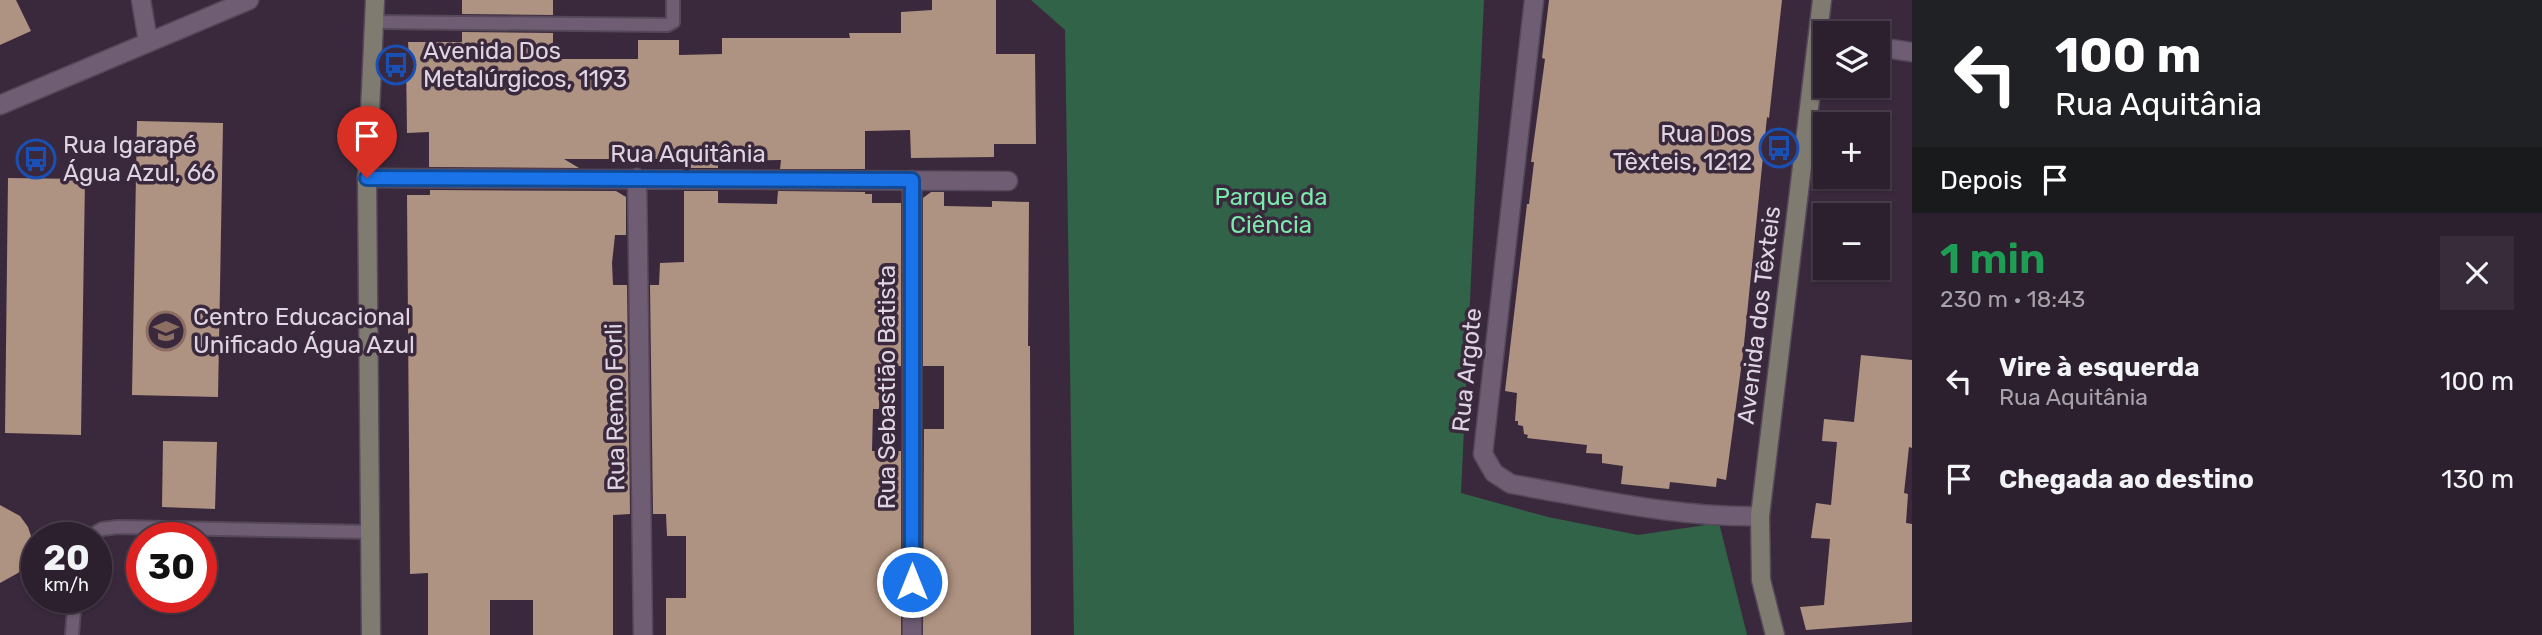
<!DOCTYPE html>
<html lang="pt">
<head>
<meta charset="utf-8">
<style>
	:root { --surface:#2c1f2e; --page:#382c3a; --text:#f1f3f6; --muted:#a6a2aa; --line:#483d4a }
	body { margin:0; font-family:Rubik,sans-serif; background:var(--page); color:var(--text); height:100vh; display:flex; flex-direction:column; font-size:26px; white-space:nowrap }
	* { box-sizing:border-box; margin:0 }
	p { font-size:23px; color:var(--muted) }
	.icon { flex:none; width:38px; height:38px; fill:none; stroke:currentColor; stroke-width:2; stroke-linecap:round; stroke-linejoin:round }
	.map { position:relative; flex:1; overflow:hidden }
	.drawer { display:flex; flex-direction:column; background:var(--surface); width:630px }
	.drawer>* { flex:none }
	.guide { background:#202124; color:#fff; overflow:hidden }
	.tools { position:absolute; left:1813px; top:21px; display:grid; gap:14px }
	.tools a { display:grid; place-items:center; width:77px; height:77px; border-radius:0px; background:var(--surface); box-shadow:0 2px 5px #0004,0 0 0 2px var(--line); font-size:35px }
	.speed { position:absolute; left:21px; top:522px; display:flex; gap:14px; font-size:35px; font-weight:700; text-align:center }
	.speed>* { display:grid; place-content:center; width:91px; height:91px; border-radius:50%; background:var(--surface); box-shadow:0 2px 5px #0004,0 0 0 2px var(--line); line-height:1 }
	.speed small { font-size:18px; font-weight:400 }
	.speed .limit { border:10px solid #d22; background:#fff; color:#111 }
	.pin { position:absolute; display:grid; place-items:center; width:60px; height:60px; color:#fff; margin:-72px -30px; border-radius:50% 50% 50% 0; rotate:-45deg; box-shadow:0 0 7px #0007 }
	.pin .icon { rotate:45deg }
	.me { position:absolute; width:77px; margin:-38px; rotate:0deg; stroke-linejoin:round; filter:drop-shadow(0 0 5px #0008) }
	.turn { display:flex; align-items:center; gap:24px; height:147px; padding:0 28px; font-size:32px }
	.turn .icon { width:91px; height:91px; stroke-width:2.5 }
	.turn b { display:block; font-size:49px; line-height:60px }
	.then { display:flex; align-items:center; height:66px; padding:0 28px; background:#0003; gap:14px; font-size:26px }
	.round { display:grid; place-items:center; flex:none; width:74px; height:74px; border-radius:0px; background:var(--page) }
	.headline { display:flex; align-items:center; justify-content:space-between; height:119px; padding:0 28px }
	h1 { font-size:42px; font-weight:600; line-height:52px; color:#1e9e55 }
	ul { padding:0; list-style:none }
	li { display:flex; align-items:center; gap:21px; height:98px; padding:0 28px }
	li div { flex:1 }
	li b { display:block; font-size:26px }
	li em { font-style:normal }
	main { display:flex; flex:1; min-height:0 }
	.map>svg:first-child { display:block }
</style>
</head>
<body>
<main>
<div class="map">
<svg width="1912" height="635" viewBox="0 0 1912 635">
	<rect width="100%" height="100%" fill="#3a293d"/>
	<path fill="#306347" d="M1031,0H1484L1461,493L1548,517L1638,535L1719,523L1747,635H1074L1065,30Z"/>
	<path fill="#af9382" d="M0,0H16L31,31L0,45Z
		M462,0H553V15L462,14Z
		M932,0H996V54H1035L1036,144H994V157L911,158L910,130L865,131V169H780L781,160L718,161V168H684V160L661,159H564L579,168L429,167V132L407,133L406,57H409L408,42H462V32L553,33V59H638V40H679V55L722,54V38H850L849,33H901V12L932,10Z
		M1549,0H1782L1769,118L1767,117L1743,354L1726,480L1717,478L1716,487L1670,482L1669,489L1621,484L1623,466L1602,463V454L1586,453L1587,445L1527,438L1528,435L1524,434L1523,426L1518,425V421H1515L1517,393L1505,391L1527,204H1529L1534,162H1531L1545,59L1542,58Z
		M137,121L223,123L218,397L132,395Z
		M8,178L85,179L81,435L5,433Z
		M430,190L616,191L626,197V235H615L612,263L613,285H627L630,514L613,515V635H533V600H490V635H428V573L410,574L407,195H430Z
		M684,191H718V203L777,204L778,191L865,192V194H872V203H901V366L880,367L879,409H873L872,451H901V635H666V598H686V536H667L666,514H653L650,285H659L660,263L684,262Z
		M931,192H944V206L992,207V201L1029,202L1028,346H1030L1031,635H923L924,429H944V366H923V198Z
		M1861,355L1912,360V448L1909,447L1904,493L1908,494L1906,523L1912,524V622L1806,630L1800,607L1824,605L1830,539L1811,538L1816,503L1831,505L1837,442L1822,441L1824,419L1854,422Z
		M163,441L217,442L215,509L162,507Z
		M0,505L20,516L28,527L32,539V552L27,564L18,573L0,583Z"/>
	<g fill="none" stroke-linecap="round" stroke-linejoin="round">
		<defs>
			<path id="service" d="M374,22L667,25L673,22V0
				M89,537L102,529L118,527L370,532
				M72,635L75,597"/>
			<path id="minor" d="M141,0L148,41
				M1534,0L1483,454L1494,473L1511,484C1593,498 1676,518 1760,516
				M1878,47L1912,52
				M0,105L249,0
				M367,178L1008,181
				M637,178L643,635
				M912,180V635"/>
			<path id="secondary" d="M371,635L367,178L375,0
				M1775,635L1761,580L1760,516L1822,0"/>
		</defs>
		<use href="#service" stroke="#554859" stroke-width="16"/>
		<use href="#minor" stroke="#554859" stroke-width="21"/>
		<use href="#secondary" stroke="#554859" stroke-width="21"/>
		<use href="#service" stroke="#6f5d74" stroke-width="12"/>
		<use href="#minor" stroke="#6f5d74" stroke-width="18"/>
		<use href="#secondary" stroke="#7f7b71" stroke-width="18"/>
	</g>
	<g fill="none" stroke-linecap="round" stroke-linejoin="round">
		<defs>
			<path id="route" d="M367,178L912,180V582"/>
		</defs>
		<use href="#route" stroke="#114b97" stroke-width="18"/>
		<use href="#route" stroke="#1a73e8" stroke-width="12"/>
	</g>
	<defs>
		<symbol id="bus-ring" viewBox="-11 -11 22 22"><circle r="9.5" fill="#3a293d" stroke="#1a4fb4" stroke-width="1.5"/><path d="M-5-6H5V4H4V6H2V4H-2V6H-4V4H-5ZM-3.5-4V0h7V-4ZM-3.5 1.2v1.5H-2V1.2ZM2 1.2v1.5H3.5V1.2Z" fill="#1a4fb4"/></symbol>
		<symbol id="school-ring" viewBox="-11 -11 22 22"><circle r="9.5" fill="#3a293d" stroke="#8d6e63" stroke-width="1.5"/><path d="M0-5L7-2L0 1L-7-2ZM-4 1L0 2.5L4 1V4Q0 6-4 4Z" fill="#8d6e63"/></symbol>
	</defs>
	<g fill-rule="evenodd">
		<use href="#bus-ring" x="374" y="43" width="44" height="44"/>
		<use href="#bus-ring" x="1757" y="126" width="44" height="44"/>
		<use href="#bus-ring" x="14" y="137" width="44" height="44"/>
		<use href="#school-ring" x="144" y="309" width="44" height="44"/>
	</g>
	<g text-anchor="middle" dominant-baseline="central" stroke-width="7" stroke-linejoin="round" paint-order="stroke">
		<g font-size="24" fill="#dfd5e2" stroke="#3a293d" text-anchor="start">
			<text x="423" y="51">Avenida Dos<tspan x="423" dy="28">Metalúrgicos, 1193</tspan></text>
			<text x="1752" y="134" text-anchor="end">Rua Dos<tspan x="1752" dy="28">Têxteis, 1212</tspan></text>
			<text x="63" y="145">Rua Igarapé<tspan x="63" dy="28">Água Azul, 66</tspan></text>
			<text x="193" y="317">Centro Educacional<tspan x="193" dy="28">Unificado Água Azul</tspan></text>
		</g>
		<g font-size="24" fill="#dfd5e2" stroke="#3a293d">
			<text x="688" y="154">Rua Aquitânia</text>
			<text transform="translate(1759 315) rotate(-83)">Avenida dos Têxteis</text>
			<text transform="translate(1467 370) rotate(-84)">Rua Argote</text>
			<text transform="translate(887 387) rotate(-90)">Rua Sebastião Batista</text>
			<text transform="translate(615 407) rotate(-91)">Rua Remo Forli</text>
		</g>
		<g font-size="24" fill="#7aeaac" stroke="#3a293d">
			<text x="1271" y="197">Parque da<tspan x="1271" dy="28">Ciência</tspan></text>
		</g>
	</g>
</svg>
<div class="tools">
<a><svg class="icon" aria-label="layers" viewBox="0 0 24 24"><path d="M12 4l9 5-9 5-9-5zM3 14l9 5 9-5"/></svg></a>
<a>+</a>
<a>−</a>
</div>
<div class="speed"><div>20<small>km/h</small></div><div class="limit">30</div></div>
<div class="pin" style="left:367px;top:178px;background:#d93025"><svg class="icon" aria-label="arrive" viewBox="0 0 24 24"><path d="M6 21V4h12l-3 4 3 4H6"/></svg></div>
<svg class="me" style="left:912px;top:582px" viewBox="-20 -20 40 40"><circle r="17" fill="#1a73e8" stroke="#fff" stroke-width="3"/><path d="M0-11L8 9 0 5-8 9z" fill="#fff"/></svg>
</div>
<section class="drawer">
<div class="guide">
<div class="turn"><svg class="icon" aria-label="left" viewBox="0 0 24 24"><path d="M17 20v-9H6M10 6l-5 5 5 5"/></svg><div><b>100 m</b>Rua Aquitânia</div></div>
<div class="then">Depois<svg class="icon" aria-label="arrive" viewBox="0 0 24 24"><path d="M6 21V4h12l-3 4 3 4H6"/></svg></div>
</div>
<div class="headline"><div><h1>1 min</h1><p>230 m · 18:43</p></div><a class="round"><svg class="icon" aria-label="close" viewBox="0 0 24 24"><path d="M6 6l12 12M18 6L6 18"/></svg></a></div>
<ul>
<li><svg class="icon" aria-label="left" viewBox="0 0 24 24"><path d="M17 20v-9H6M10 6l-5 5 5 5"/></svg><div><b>Vire à esquerda</b><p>Rua Aquitânia</p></div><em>100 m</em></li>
<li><svg class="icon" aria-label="arrive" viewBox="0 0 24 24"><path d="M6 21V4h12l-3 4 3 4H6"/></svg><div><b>Chegada ao destino</b></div><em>130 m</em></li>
</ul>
</section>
</main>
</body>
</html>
